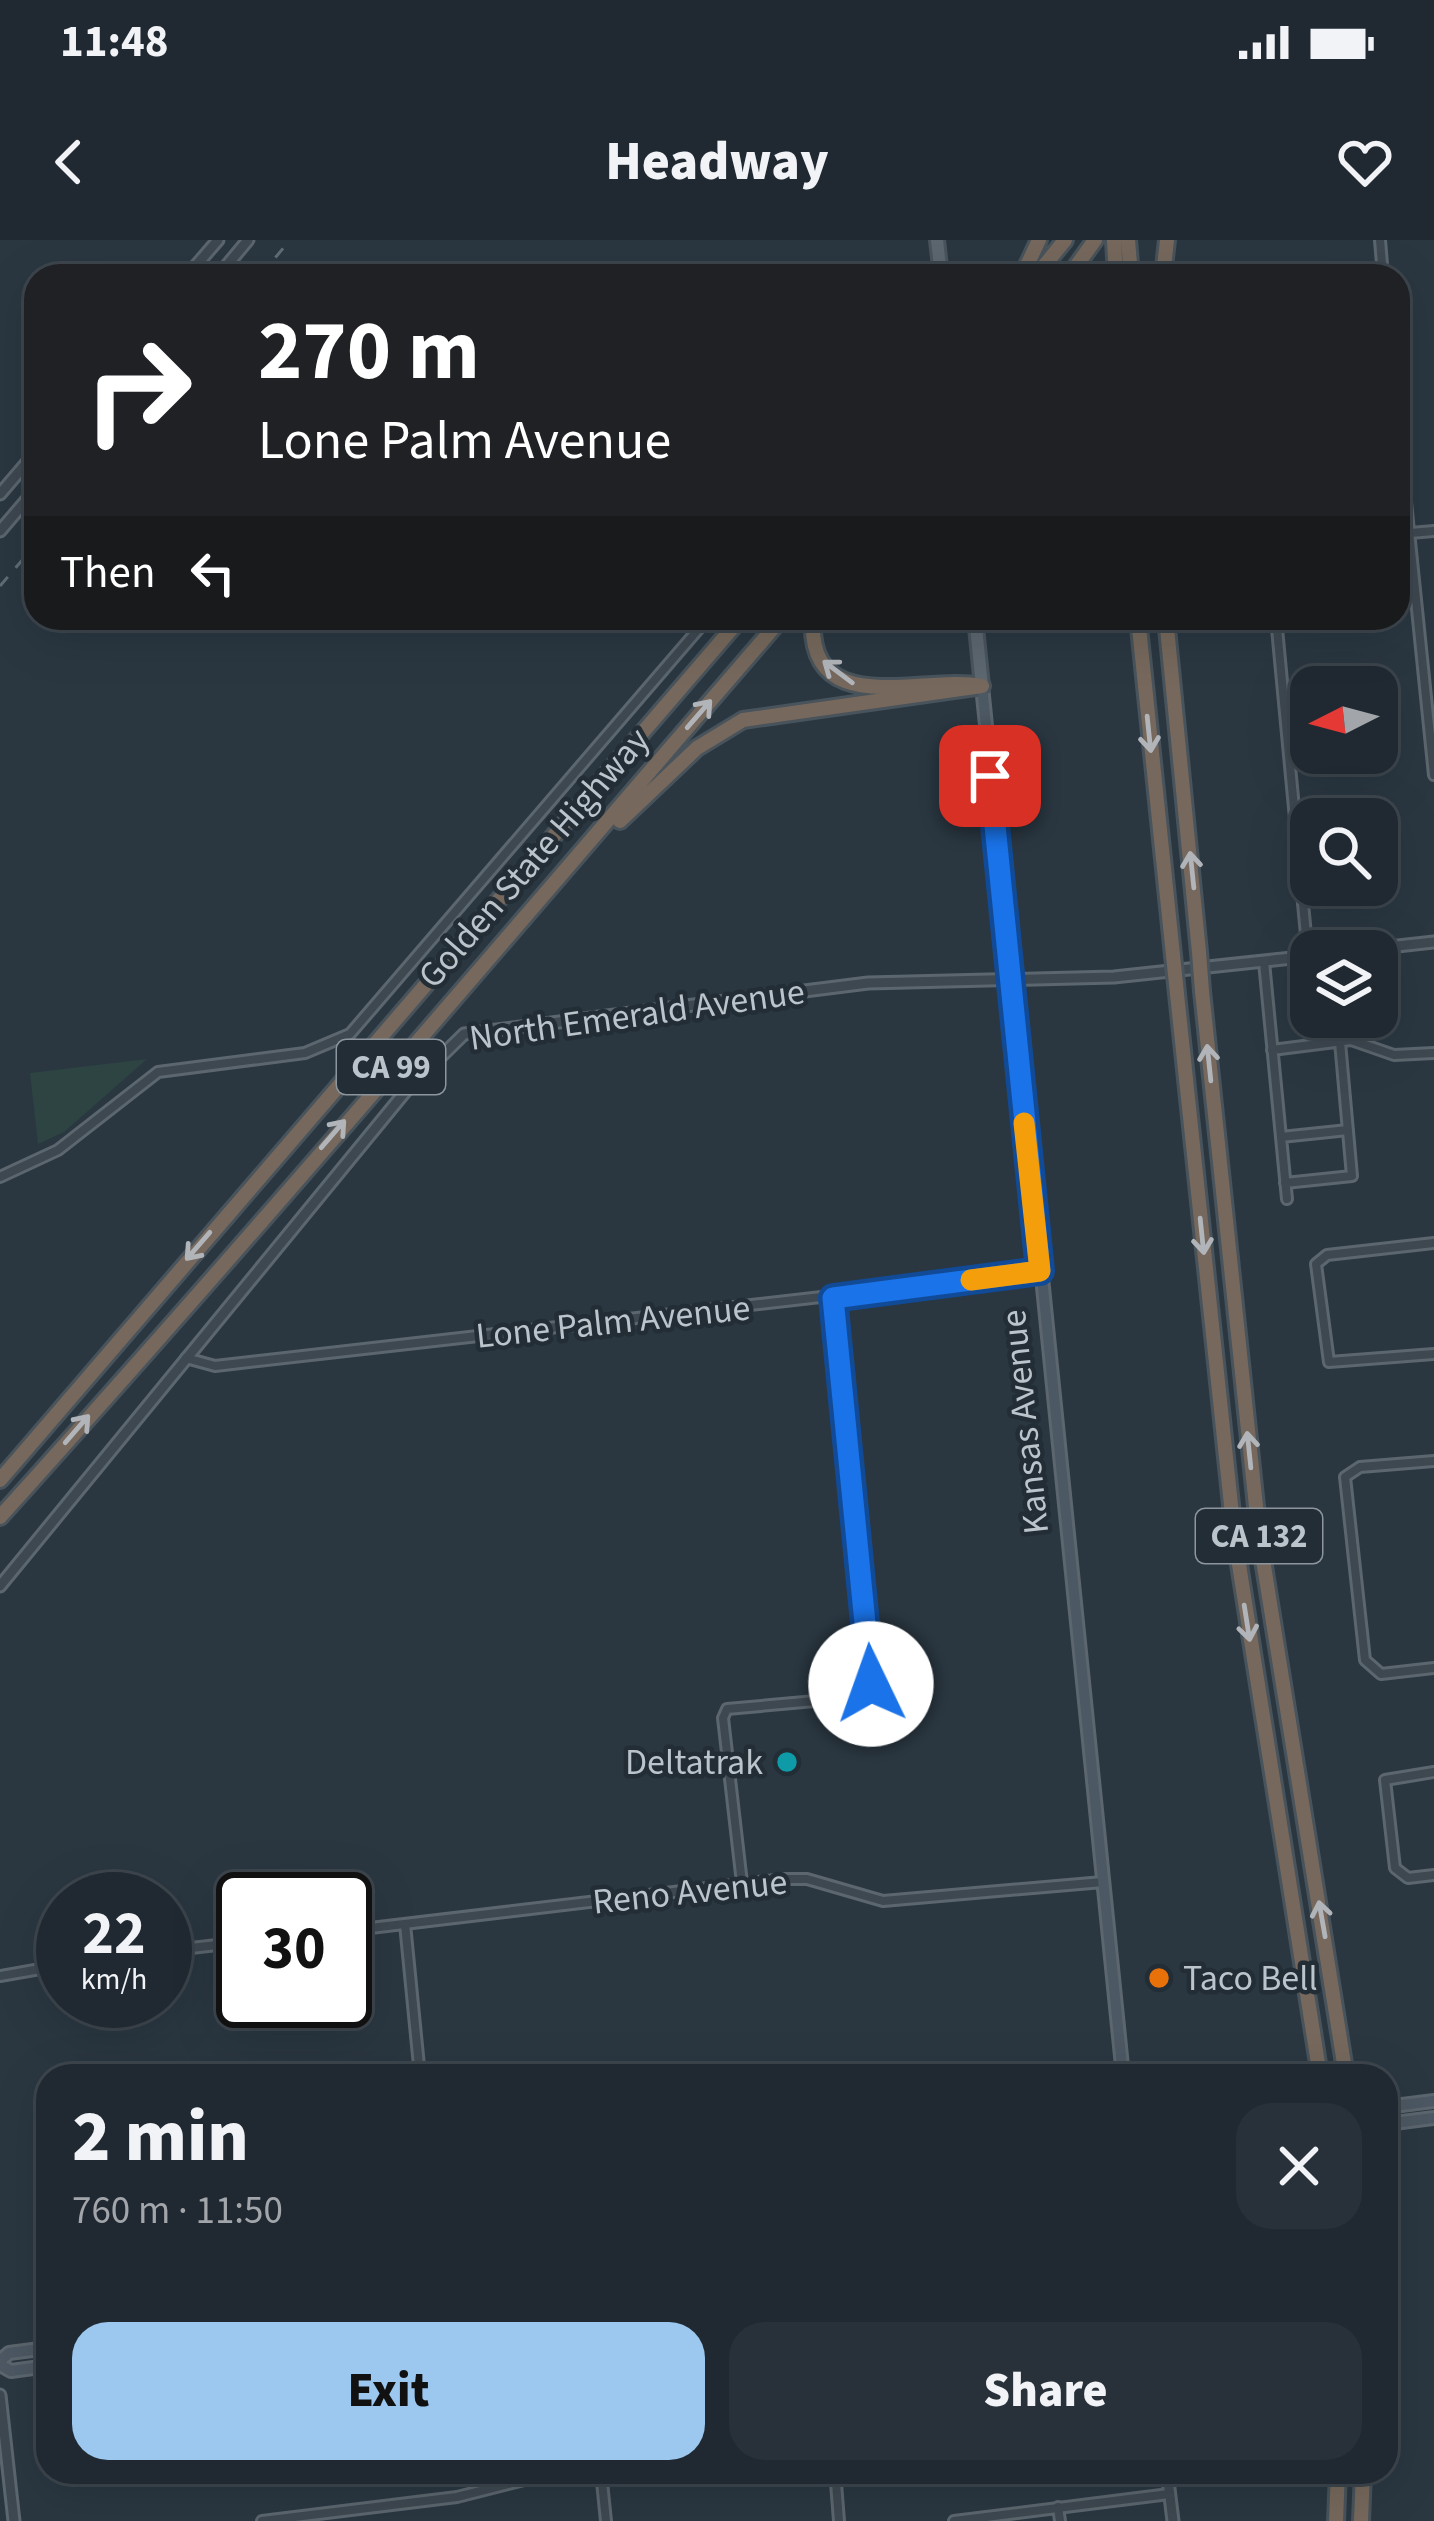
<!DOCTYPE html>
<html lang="en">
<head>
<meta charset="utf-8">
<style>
	:root { --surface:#202931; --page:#283139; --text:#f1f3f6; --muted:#a2a6ab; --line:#3d454d; --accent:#9cc7ef }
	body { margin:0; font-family:"Source Sans 3",sans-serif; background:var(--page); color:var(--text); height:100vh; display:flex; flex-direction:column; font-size:45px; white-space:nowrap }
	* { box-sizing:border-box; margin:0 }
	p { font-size:39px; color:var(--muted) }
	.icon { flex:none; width:66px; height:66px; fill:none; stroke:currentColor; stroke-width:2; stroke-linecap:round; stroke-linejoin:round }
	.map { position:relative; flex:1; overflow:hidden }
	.details { position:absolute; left:36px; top:1824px; width:1362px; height:420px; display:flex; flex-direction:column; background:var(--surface); border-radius:36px; box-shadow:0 12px 48px #0002,0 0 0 3px var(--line) }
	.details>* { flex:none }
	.top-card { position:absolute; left:24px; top:24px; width:1386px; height:366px; border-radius:36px; box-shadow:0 12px 48px #0002,0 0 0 3px var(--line); background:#202124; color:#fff; overflow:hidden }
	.needle { width:78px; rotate:264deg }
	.controls { position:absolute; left:1290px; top:426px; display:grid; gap:24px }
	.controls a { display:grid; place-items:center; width:108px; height:108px; border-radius:24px; background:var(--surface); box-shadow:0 12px 48px #0002,0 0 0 3px var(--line); font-size:60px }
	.speed { position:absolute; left:36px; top:1632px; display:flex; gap:24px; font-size:60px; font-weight:700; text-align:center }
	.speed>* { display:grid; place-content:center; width:156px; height:156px; border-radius:50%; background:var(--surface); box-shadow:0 12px 48px #0002,0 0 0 3px var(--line); line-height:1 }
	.speed small { font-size:30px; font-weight:400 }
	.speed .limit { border:6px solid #111; border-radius:18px; background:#fff; color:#111 }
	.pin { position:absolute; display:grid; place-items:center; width:102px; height:102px; color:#fff; margin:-51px; border-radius:24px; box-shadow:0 6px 18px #0006 }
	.me { position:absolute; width:132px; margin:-66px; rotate:357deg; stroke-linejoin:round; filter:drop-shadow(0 0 9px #0008) }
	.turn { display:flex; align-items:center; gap:42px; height:252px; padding:0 36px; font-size:54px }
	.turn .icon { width:156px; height:156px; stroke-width:2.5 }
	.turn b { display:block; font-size:84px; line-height:102px }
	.then { display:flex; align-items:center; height:114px; padding:0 36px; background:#0003; gap:24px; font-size:45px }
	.round { display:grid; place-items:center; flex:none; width:126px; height:126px; border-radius:36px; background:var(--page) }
	.overview { display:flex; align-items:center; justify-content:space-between; height:204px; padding:0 36px }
	h1 { font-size:72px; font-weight:800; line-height:90px }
	.button { display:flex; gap:24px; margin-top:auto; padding:24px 36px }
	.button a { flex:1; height:138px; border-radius:36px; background:var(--accent); color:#111; font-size:48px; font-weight:800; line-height:138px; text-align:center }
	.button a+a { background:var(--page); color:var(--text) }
	.status { display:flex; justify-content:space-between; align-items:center; height:84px; padding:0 60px; background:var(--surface); direction:ltr }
	.status svg { height:33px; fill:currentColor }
	header { display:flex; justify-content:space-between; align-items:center; height:156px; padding:0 36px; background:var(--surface); font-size:54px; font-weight:800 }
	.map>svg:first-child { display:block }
</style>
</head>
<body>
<div class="status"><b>11:48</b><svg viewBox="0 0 49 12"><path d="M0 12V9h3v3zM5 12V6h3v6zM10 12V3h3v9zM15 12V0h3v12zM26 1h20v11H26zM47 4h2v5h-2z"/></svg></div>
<header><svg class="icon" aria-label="back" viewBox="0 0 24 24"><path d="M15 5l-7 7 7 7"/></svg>Headway<svg class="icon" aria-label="heart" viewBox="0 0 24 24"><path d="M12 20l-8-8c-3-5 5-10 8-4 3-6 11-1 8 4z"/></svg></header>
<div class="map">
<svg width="1434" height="2281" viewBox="0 0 1434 2281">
	<rect width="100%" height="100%" fill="#2a3741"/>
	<path fill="#2d4442" d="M147,819L64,892L38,904L30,833Z"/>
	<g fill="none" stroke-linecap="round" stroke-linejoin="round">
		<defs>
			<path id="minor" d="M1380,0L1383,36
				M1398,184L1434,535
				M1398,294L1434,291
				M1276,378L1308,716
				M1264,722L1287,959
				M1272,810L1351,800L1394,815L1434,813
				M1281,897L1348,890
				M0,937L58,910L158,832L305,813L350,794L708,378
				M1285,943L1352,936L1340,802
				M1434,1003L1327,1015L1316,1024L1329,1122L1434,1114
				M186,1118L215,1126L1040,1032
				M1434,1221L1360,1227L1345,1237L1365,1420L1381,1434L1434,1428
				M1434,1532L1385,1540L1395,1628L1408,1638L1434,1635
				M742,1643L723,1478L727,1469L860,1457L871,1445L833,1058
				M405,1684L420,1836
				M345,1691L783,1639H807L883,1661L1103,1642
				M165,1711L243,1702
				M0,1736L63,1725
				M601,2232L606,2281
				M836,2243L839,2281
				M1058,2267L1060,2281
				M262,2281L457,2257L556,2232
				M954,2281L1169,2254"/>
			<path id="tertiary" d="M187,36L218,0
				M218,36L248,0
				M0,254L36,212
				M0,291L36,249
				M1352,711L1434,702
				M0,1346L405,852L464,794L868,743L1114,737L1311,716
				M0,2155L14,2281
				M1167,2232L1173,2281"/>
			<path id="secondary" d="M982,446L1123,1836
				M1386,1867L1434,1861
				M1386,1884L1434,1878
				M0,2121L9,2113L48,2108
				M0,2125L11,2131L48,2126"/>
			<path id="primary" d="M937,0L941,36
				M975,378L982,446"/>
			<path id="motorway" d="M1114,0L1116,36
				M1128,0L1131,36
				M1022,36L1039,0
				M1036,36L1065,0
				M1069,36L1095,0
				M1163,36L1167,0
				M813,378C807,482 923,434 982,446
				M1138,378L1173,715
				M1166,378L1199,712
				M620,581L697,508L743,480L982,446
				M1202,751L1259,1295L1346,1836
				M1177,754L1234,1293L1320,1836
				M0,1240L741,378
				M0,1277C266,982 523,678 782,378
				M1336,2281L1338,2232
				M1361,2281L1363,2232"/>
		</defs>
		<use href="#minor" stroke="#5c666e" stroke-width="14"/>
		<use href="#tertiary" stroke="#5c666e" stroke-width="15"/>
		<use href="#secondary" stroke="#5c666e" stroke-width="16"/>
		<use href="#primary" stroke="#4a545d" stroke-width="18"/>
		<use href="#motorway" stroke="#48535b" stroke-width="20"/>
		<use href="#minor" stroke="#3e4851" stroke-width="8"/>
		<use href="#tertiary" stroke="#3e4851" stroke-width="9"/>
		<use href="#secondary" stroke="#4c5863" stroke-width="10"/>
		<use href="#primary" stroke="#5c6770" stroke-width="12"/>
		<use href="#motorway" stroke="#76685c" stroke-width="14"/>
		<path stroke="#606d77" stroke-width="3" stroke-dasharray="12 12" stroke-linecap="butt" d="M260,36L290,0
			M0,346L36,304"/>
		<defs>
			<path id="motorway-bridge" d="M1199,712L1202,751
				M1173,715L1177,754"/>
		</defs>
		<use href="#motorway-bridge" stroke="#48535b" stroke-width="20" stroke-linecap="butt"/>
		<use href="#motorway-bridge" stroke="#76685c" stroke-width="14"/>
	</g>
	<defs><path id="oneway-shaft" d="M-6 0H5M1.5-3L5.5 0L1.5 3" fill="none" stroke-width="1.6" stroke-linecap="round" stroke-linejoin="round" transform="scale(3)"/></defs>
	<g stroke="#b1b5ba">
		<use href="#oneway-shaft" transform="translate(838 432) rotate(-143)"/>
		<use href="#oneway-shaft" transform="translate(699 474) rotate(-49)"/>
		<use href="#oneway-shaft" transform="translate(1149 494) rotate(84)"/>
		<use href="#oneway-shaft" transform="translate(1192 630) rotate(-96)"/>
		<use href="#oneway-shaft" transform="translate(1209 823) rotate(-96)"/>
		<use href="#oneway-shaft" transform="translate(333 894) rotate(-49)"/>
		<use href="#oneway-shaft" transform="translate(1202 996) rotate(84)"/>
		<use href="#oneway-shaft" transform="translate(198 1006) rotate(131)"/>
		<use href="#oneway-shaft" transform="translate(77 1189) rotate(-49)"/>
		<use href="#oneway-shaft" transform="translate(1249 1210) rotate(-96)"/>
		<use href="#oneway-shaft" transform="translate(1247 1383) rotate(81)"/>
		<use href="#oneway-shaft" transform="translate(1322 1679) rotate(-100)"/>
	</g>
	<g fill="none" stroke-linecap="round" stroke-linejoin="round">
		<defs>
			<path id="route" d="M871,1444L833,1058L1040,1031L990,536"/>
		</defs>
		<use href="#route" stroke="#114b97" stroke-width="30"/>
		<use href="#route" stroke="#1a73e8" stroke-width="21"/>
		<path stroke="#f59e0b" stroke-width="21" d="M971,1040L1040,1031L1024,883"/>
	</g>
	<circle fill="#0f9aa8" stroke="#222d36" stroke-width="4.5" cx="787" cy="1522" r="12"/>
	<circle fill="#e8710a" stroke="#222d36" stroke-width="4.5" cx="1159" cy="1738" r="12"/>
	<g text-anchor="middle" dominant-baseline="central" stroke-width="9" stroke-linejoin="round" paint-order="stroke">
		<g fill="#222d36" stroke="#8d969e" stroke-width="3">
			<rect x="337" y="800" width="108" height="54" rx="9"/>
			<rect x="1196" y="1269" width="126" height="54" rx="9"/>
		</g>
		<g font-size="33" font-weight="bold" fill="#bbc3cb">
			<text x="391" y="827">CA 99</text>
			<text x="1259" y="1296">CA 132</text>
		</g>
		<g font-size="36" fill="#bbc3cb" stroke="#222d36">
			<text transform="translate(534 618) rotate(-49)">Golden State Highway</text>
			<text transform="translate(637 775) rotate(-8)">North Emerald Avenue</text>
			<text transform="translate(613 1082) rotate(-6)">Lone Palm Avenue</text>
			<text transform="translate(1025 1182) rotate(-96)">Kansas Avenue</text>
			<text transform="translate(690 1652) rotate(-6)">Reno Avenue</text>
		</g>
		<g font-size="36" fill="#bbc3cb" stroke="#222d36" text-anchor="end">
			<text x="763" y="1522">Deltatrak</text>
			<text x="1183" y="1738" text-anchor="start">Taco Bell</text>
		</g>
	</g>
</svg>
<div class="controls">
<a><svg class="needle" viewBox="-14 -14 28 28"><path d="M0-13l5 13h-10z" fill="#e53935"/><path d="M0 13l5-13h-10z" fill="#a2a6ab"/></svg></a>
<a><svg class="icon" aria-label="search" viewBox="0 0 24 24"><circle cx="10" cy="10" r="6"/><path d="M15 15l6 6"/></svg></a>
<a><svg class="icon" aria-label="layers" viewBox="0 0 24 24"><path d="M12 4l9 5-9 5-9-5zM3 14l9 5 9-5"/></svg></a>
</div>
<div class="speed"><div>22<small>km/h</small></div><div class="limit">30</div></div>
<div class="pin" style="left:990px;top:536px;background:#d93025"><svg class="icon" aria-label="arrive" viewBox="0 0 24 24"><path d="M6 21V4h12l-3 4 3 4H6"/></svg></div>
<svg class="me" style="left:871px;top:1444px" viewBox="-20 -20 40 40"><circle r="19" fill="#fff"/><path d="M0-13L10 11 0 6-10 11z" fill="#1a73e8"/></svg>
<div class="top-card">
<div class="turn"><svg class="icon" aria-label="right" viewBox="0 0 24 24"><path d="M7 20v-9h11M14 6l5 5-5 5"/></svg><div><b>270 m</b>Lone Palm Avenue</div></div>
<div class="then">Then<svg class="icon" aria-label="left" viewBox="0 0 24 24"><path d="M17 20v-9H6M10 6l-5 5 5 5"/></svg></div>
</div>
<section class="details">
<div class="overview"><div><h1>2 min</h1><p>760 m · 11:50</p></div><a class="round"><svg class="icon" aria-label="close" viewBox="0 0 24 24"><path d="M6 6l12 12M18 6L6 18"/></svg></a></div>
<div class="button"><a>Exit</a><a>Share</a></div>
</section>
</div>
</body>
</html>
